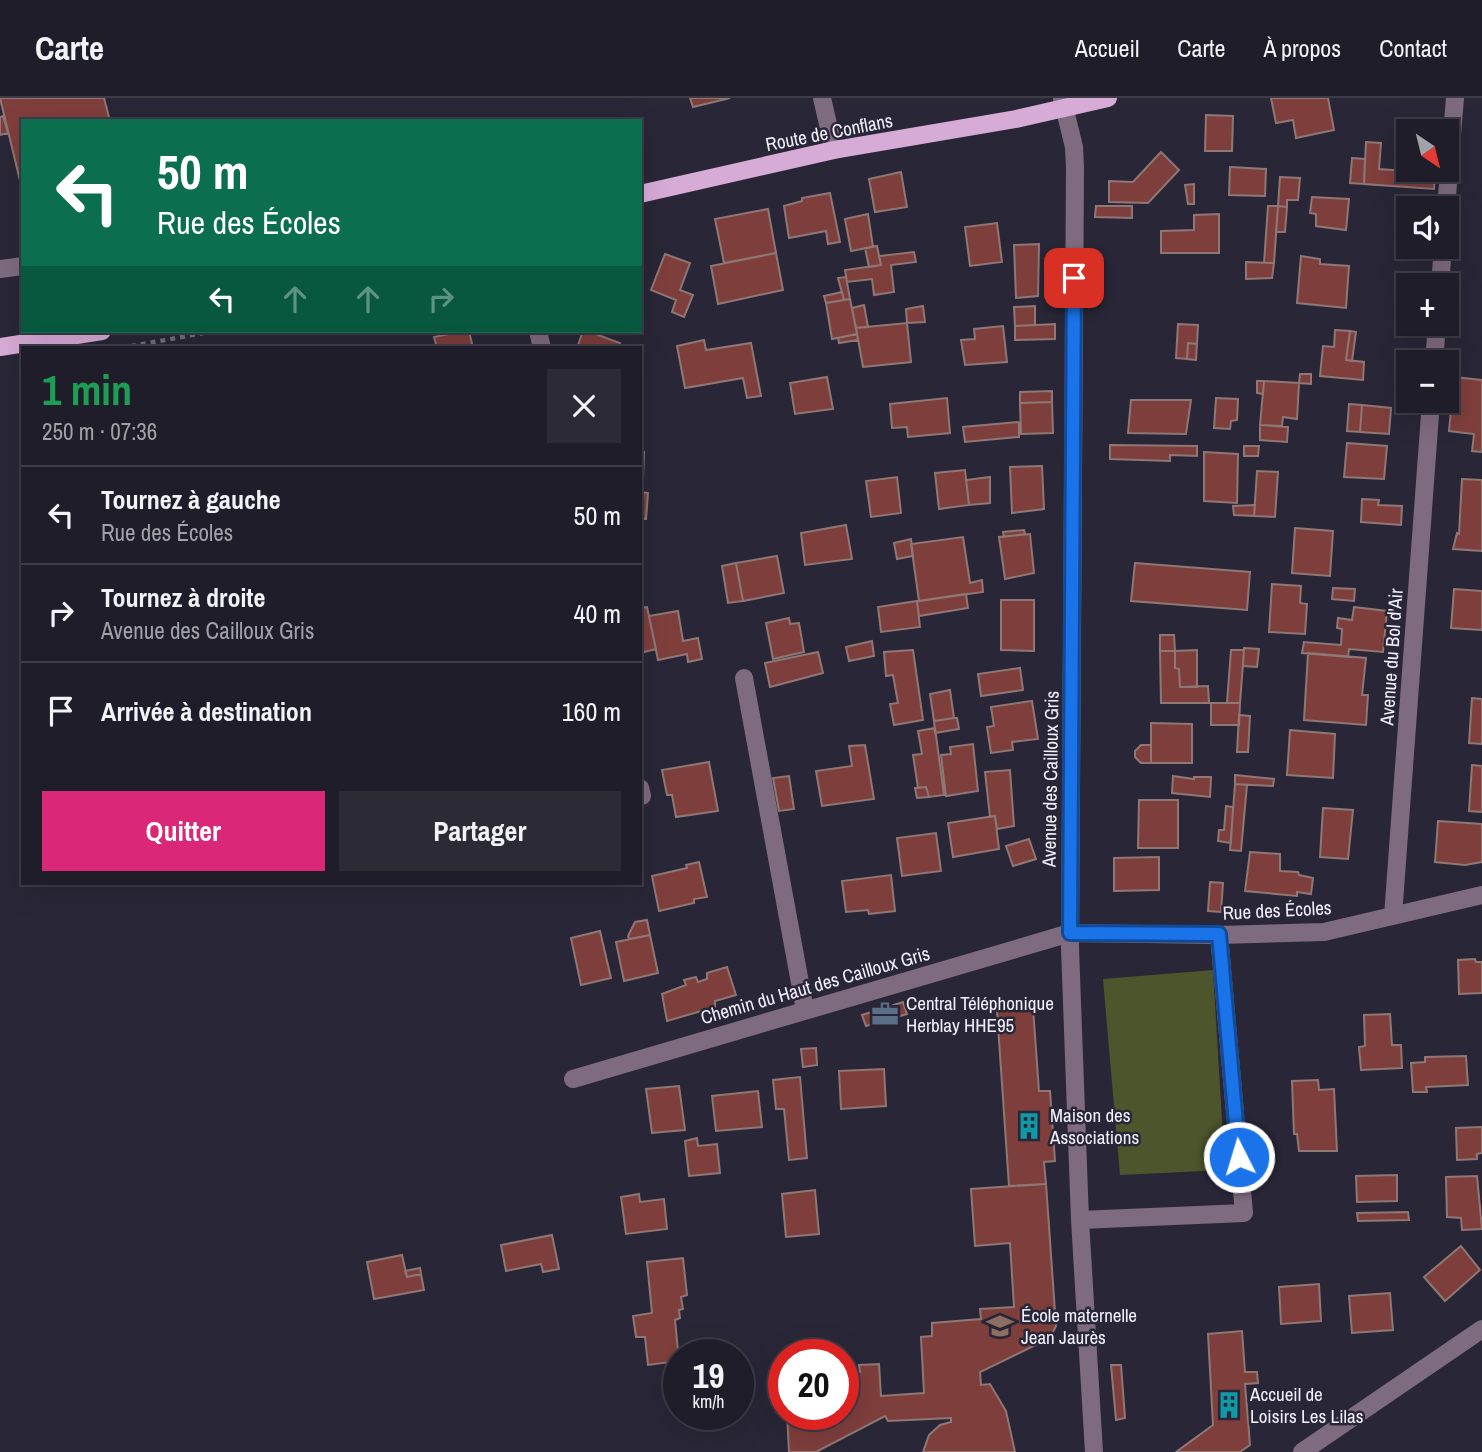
<!DOCTYPE html>
<html lang="fr">
<head>
<meta charset="utf-8">
<style>
	:root { --surface:#1f1d29; --page:#2c2a35; --text:#f1f3f6; --muted:#a1a2a8; --line:#3c3b46; --accent:#db2777 }
	body { margin:0; font-family:"Archivo Narrow",sans-serif; background:var(--page); color:var(--text); height:100vh; display:flex; flex-direction:column; font-size:26px; white-space:nowrap }
	* { box-sizing:border-box; margin:0 }
	p { font-size:23px; color:var(--muted) }
	.icon { flex:none; width:38px; height:38px; fill:none; stroke:currentColor; stroke-width:2; stroke-linecap:round; stroke-linejoin:round }
	.map { position:relative; flex:1; overflow:hidden }
	.sheet { position:absolute; left:21px; top:248px; width:621px; height:539px; display:flex; flex-direction:column; background:var(--surface); border-radius:0px; box-shadow:0 7px 28px #0002,0 0 0 2px var(--line) }
	.sheet>* { flex:none }
	.top-card { position:absolute; left:21px; top:21px; width:621px; height:214px; border-radius:0px; box-shadow:0 7px 28px #0002,0 0 0 2px var(--line); background:#0b6e4f; color:#fff; overflow:hidden }
	.needle { width:46px; rotate:145deg }
	.controls { position:absolute; left:1396px; top:21px; display:grid; gap:14px }
	.controls a { display:grid; place-items:center; width:63px; height:63px; border-radius:0px; background:var(--surface); box-shadow:0 7px 28px #0002,0 0 0 2px var(--line); font-size:35px }
	.speed { position:absolute; left:663px; top:1241px; display:flex; gap:14px; font-size:35px; font-weight:700; text-align:center }
	.speed>* { display:grid; place-content:center; width:91px; height:91px; border-radius:50%; background:var(--surface); box-shadow:0 7px 28px #0002,0 0 0 2px var(--line); line-height:1 }
	.speed small { font-size:18px; font-weight:400 }
	.speed .limit { border:10px solid #d22; background:#fff; color:#111 }
	.pin { position:absolute; display:grid; place-items:center; width:60px; height:60px; color:#fff; margin:-30px; border-radius:14px; box-shadow:0 4px 10px #0006 }
	.me { position:absolute; width:77px; margin:-38px; rotate:355deg; stroke-linejoin:round; filter:drop-shadow(0 0 5px #0008) }
	.turn { display:flex; align-items:center; gap:24px; height:147px; padding:0 21px; font-size:32px }
	.turn .icon { width:91px; height:91px; stroke-width:2.5 }
	.turn b { display:block; font-size:49px; line-height:60px }
	.lanes { display:flex; align-items:center; height:66px; padding:0 21px; background:#0003; justify-content:center; gap:35px; direction:ltr }
	.lanes .off { opacity:.35 }
	.round { display:grid; place-items:center; flex:none; width:74px; height:74px; border-radius:0px; background:var(--page) }
	.summary { display:flex; align-items:center; justify-content:space-between; height:119px; padding:0 21px }
	h1 { font-size:42px; font-weight:800; line-height:52px; color:#1e9e55 }
	.action { display:flex; gap:14px; margin-top:auto; padding:14px 21px }
	.action a { flex:1; height:80px; border-radius:0px; background:var(--accent); color:#fff; font-size:28px; font-weight:800; line-height:80px; text-align:center }
	.action a+a { background:var(--page); color:var(--text) }
	ul { padding:0; list-style:none }
	li { display:flex; align-items:center; gap:21px; height:98px; padding:0 21px; border-top:2px solid var(--line) }
	li div { flex:1 }
	li b { display:block; font-size:26px }
	li em { font-style:normal }
	header { display:flex; align-items:center; gap:42px; box-sizing:border-box; height:98px; padding:0 35px; background:var(--surface); border-bottom:2px solid var(--line) }
	header strong { font-size:33px }
	nav { display:flex; gap:38px; margin-inline-start:auto; font-size:24px }
	.map>svg:first-child { display:block }
</style>
</head>
<body>
<header>
<strong>Carte</strong>
<nav><a>Accueil</a><a>Carte</a><a>À propos</a><a>Contact</a></nav>
</header>
<div class="map">
<svg width="1482" height="1354" viewBox="0 0 1482 1354">
	<rect width="100%" height="100%" fill="#292737"/>
	<path fill="#4d552c" d="M1213,872L1225,1072L1120,1077L1103,881Z"/>
	<path fill="#7e3e3c" stroke="#8e7775" stroke-width="2" d="M0,0H104L110,23H23V95Z
		M690,0H730L693,9Z
		M1271,0H1328L1334,32L1296,40L1293,22L1276,25Z
		M1206,17L1233,18L1232,53H1205Z
		M3,18L8,35L0,37V19Z
		M1366,44L1381,45L1379,71L1435,75L1434,91L1364,86Z
		M1161,54L1179,72L1148,105L1109,104V83L1133,84Z
		M1352,60L1365,61L1364,86L1350,85Z
		M1230,69L1266,71L1265,98L1229,97Z
		M901,74L907,109L875,114L869,81Z
		M1280,79L1300,80L1298,102H1287V109L1278,108Z
		M1194,86V106H1188L1185,87Z
		M830,95L840,144L828,146L826,133L789,140L784,108L802,103V100Z
		M1312,99L1349,101L1346,132L1316,128V116L1310,115Z
		M1096,108H1132V120L1095,119Z
		M1268,108H1278L1274,165H1264Z
		M1278,108L1287,109L1285,134H1276Z
		M768,111L776,155L724,165L715,121Z
		M868,116L873,149L851,153L845,121Z
		M1219,116V155H1161V133L1194,132V117Z
		M997,125L1002,164L970,168L965,129Z
		M1039,146L1038,198L1016,200L1014,147Z
		M877,148L881,167L869,169L865,150Z
		M914,154L916,164L891,167L894,194L874,197L872,181L847,184L845,172L881,167L879,158Z
		M776,155L783,192L718,206L711,168Z
		M665,156L690,165L680,192L693,197L684,219L672,214L676,202L651,192Z
		M1301,158L1320,161V166L1349,168L1346,210L1297,205Z
		M1246,164L1274,165L1272,180L1246,181Z
		M846,179L850,201L844,202L838,180Z
		M842,194L844,202L826,205L824,198Z
		M850,201L857,236L832,241L826,205Z
		M864,207L868,229L856,230L852,210Z
		M923,208L925,224L907,225L906,211Z
		M1035,208V227L1015,228L1014,209Z
		M907,225L911,264L863,269L856,230Z
		M1055,226V241L1015,242V228Z
		M1178,226L1198,227L1197,246L1188,245L1187,261L1176,260Z
		M1003,228L1007,264L965,267L961,242L975,241L974,231Z
		M1335,232L1350,233L1346,262L1364,264L1363,282L1320,278L1323,248L1334,249Z
		M464,233H469L473,250H437L434,239Z
		M583,233H593V235L620,245L618,250H577Z
		M1350,233L1356,234L1352,263L1346,262Z
		M857,236L858,242L839,245L838,240Z
		M704,242L706,252L751,245L761,298L747,300L743,280L685,290L677,248Z
		M1188,245L1197,246L1196,262L1187,261Z
		M1300,276H1311V286L1299,285Z
		M827,279L833,311L795,316L790,285Z
		M1454,279L1482,282V354L1472,353L1474,336L1449,333Z
		M1257,283H1264L1263,296L1257,295Z
		M1264,283L1299,285L1297,321L1283,319L1282,328L1260,327Z
		M1052,293V304L1020,305V294Z
		M947,300L950,335L908,339L907,329L892,330L890,306Z
		M1216,300L1238,301L1237,322L1231,323L1230,331L1214,330Z
		M1131,302H1191L1186,336L1128,335Z
		M1052,304L1053,335L1021,336L1020,305Z
		M1349,306L1362,307L1360,334L1347,333Z
		M1362,307L1391,310L1389,336L1360,334Z
		M1019,324V339L965,344L963,329Z
		M1260,327L1288,329L1287,344L1260,342Z
		M1347,345L1387,348L1384,381L1344,379Z
		M1110,347L1197,348V358L1170,357V363L1110,361Z
		M1244,348H1259L1258,358H1244Z
		M640,354H644L643,381H640Z
		M1204,354L1238,356L1237,405L1204,403Z
		M1042,368L1044,411L1012,415L1010,369Z
		M965,372L969,407L939,411L935,375Z
		M1257,373L1278,374L1275,419L1254,418Z
		M897,379L901,415L871,419L866,383Z
		M990,379V405L969,407L966,382Z
		M1462,381L1482,382V453L1453,451L1457,435L1459,436Z
		M640,394L648,395L646,421L640,420Z
		M1362,401L1379,402L1378,407L1402,408L1401,427L1361,424Z
		M1255,407L1254,418L1234,417L1233,408Z
		M846,427L852,461L805,467L801,435Z
		M1295,430L1333,433L1330,478L1292,475Z
		M1024,432L1025,436L1004,439L1003,434Z
		M1030,436L1034,475L1005,481L999,439Z
		M963,439L970,485L982,482L983,494L919,503L911,446Z
		M911,441L913,458L897,461L894,445Z
		M777,458L784,495L743,503L736,465Z
		M736,465L743,503L728,505L722,468Z
		M1135,465L1250,474L1247,512L1131,503Z
		M1272,486L1301,488L1300,505L1307,506L1305,536L1269,534Z
		M1333,490L1355,491L1354,503L1332,501Z
		M1454,491L1482,493V532L1451,530Z
		M966,496L968,510L919,518L917,503Z
		M1001,502H1034V553L1001,552Z
		M917,503L920,529L881,534L878,509Z
		M647,509L656,551L640,555V510Z
		M1354,509L1387,513L1383,554L1349,551L1348,559L1302,555L1304,544L1341,547L1342,531L1337,530L1338,520L1352,522Z
		M678,513L683,543L698,540L702,561L688,564L687,556L658,562L649,518Z
		M789,520L790,526L799,525L804,554L773,561L766,525Z
		M1160,537H1174L1175,553H1160Z
		M872,543L874,558L849,563L846,549Z
		M1244,550L1259,551L1257,569L1243,568Z
		M913,552L923,622L894,627L890,606L898,605L893,577L886,578L884,554Z
		M1197,552V589H1180L1179,571L1175,570V553Z
		M1231,552H1244L1240,605H1227Z
		M1160,553H1175V570L1179,571L1180,589L1208,588L1209,605H1161Z
		M818,554L823,575L770,589L765,565Z
		M1308,555L1366,560L1362,597H1368L1366,627L1304,622Z
		M1020,570L1023,592L981,598L978,576Z
		M950,592L954,620L934,623L930,596Z
		M1472,600L1482,601V646L1469,645Z
		M1032,603L1038,641L1012,644L1013,652L991,655L987,629L994,628L991,609Z
		M1211,605H1240L1239,627H1211Z
		M1239,617L1250,618L1248,654H1237Z
		M954,620H957L959,631L935,635L934,623Z
		M1151,625L1192,626V665H1151Z
		M935,630L944,697L929,699L926,689L918,690L913,657L922,656L918,633Z
		M1290,632L1335,636L1333,680L1287,677Z
		M973,646L978,693L946,698L941,657L951,656L950,649Z
		M865,647L874,701L822,708L816,673L852,668L849,648Z
		M1141,647H1151V665H1141L1135,659V653Z
		M709,664L718,713L676,719L672,697H667L662,672Z
		M1472,667L1482,668V714L1469,713Z
		M1010,672L1014,728L997,731L995,718L990,719L985,674Z
		M1235,677L1274,681L1273,688L1235,686Z
		M789,678L794,711L779,713L773,680Z
		M1173,678L1194,681V679H1211L1210,699L1172,695Z
		M1235,686L1247,687L1241,753L1230,752Z
		M926,689L929,699L917,700L915,690Z
		M1139,702H1178V750H1138Z
		M1226,708L1233,709L1231,745L1218,743L1219,732H1224Z
		M1323,710L1353,712L1348,761L1320,759Z
		M995,718L999,751L953,759L948,725Z
		M1438,723L1482,726V764L1465,767L1435,764Z
		M936,735L941,773L902,778L897,740Z
		M1029,741L1036,761L1013,768L1006,748Z
		M1250,754L1280,756V773L1298,774L1299,777L1313,780L1311,796L1297,794V798L1245,793Z
		M1159,759V792L1114,793V760Z
		M699,764L707,799L694,801V805L659,813L652,778L687,770L686,767Z
		M891,777L895,813L869,816L868,812L846,814L842,783Z
		M1210,784L1223,785L1221,814L1208,813Z
		M647,822L650,837L629,841L628,838L635,824Z
		M600,833L611,880L581,887L571,840Z
		M650,837L658,875L624,883L616,844Z
		M1475,861L1476,864H1482V895L1459,896L1458,862Z
		M727,869L736,897L715,903V909L667,923L662,896L686,887L684,882L696,879L698,884L707,881V875Z
		M903,904L907,916L866,928L862,917Z
		M1033,910L1039,993H1050L1055,1063L1044,1064L1046,1086L1009,1088L997,913Z
		M1390,916L1392,947H1401L1402,970L1361,972L1359,949L1365,948L1364,917Z
		M816,950L817,967L803,969L801,951Z
		M1466,958L1468,987L1426,989L1427,994H1413L1411,965L1425,964V959Z
		M884,971L886,1008L841,1011L839,973Z
		M800,979L807,1060L789,1062L784,1011H776L773,982Z
		M1318,982L1319,992L1334,991L1337,1053H1299L1297,1036H1294L1292,983Z
		M679,988L685,1032L652,1035L646,991Z
		M758,993L762,1029L716,1033L712,998Z
		M1482,1029V1055L1477,1056V1061L1457,1062L1456,1030Z
		M697,1040L698,1048L717,1046L720,1075L689,1078L685,1043Z
		M1397,1077V1103L1357,1104L1356,1078Z
		M1477,1078L1482,1131L1462,1132L1461,1120L1447,1119L1446,1079Z
		M1046,1086L1056,1228L1050,1240L980,1274L981,1287L990,1286L1006,1313L1015,1354H923L929,1337L940,1327L951,1324V1320L888,1323L885,1318L816,1354H789L787,1316H844V1275L860,1274L859,1267L879,1266L881,1298L924,1295L921,1239L932,1238V1225L981,1221L980,1211L1014,1209L1010,1145L975,1148L971,1091Z
		M815,1092L819,1136L786,1139L782,1096Z
		M639,1096L640,1104L664,1101L667,1131L626,1136L621,1099Z
		M1408,1114L1409,1122L1358,1123L1357,1115Z
		M552,1137L559,1171L543,1174L541,1166L506,1173L501,1147Z
		M1461,1148L1480,1172L1445,1203L1424,1179Z
		M402,1157L407,1179L421,1176L424,1192L374,1201L367,1164Z
		M683,1160L687,1197L681,1199L683,1211L679,1212L680,1220L675,1222L679,1263L648,1267L645,1239H636L633,1218L652,1215L647,1164Z
		M420,1170L421,1176L407,1179L405,1173Z
		M1319,1186L1321,1223L1281,1226L1279,1189Z
		M1390,1195L1393,1232L1352,1235L1349,1198Z
		M1242,1233L1245,1274H1257L1258,1285L1245,1286L1250,1347L1240,1354H1176L1213,1327L1208,1236Z
		M1111,1267H1121L1125,1320L1116,1322Z"/>
	<g fill="none" stroke-linecap="round" stroke-linejoin="round">
		<path stroke="#716f7d" stroke-width="4.5" stroke-dasharray="5 5" stroke-linecap="butt" d="M121,250L215,233"/>
		<path stroke="#7f6b7f" stroke-width="18" d="M822,0L834,52
			M1062,0L1074,49L1075,70L1070,850L1080,1122L1094,1354
			M1446,110L1455,0
			M0,171L23,168
			M1440,187L1443,149
			M538,233L542,250
			M1434,264L1437,226
			M744,580L805,912
			M640,690L642,698
			M1393,818L1431,303
			M573,981L1070,835L1219,837L1324,834L1482,797
			M1080,1122L1244,1115L1219,837
			M1302,1354L1482,1231"/>
		<path stroke="#d6abd6" stroke-width="18" d="M640,96L834,52L1016,21L1108,0
			M0,249L102,233"/>
	</g>
	<g fill="none" stroke-linecap="round" stroke-linejoin="round">
		<defs>
			<path id="route" d="M1074,180L1070,835L1219,836L1239,1059"/>
		</defs>
		<use href="#route" stroke="#114b97" stroke-width="18"/>
		<use href="#route" stroke="#1a73e8" stroke-width="12"/>
	</g>
	<defs>
		<symbol id="office-bare" viewBox="-9 -9 18 18"><path d="M-6-3h4V-5.5h4V-3h4V5H-6ZM-1-4.5V-3h2v-1.5ZM-6 0V1H6V0Z" fill="#5c6f8a" stroke="#292737" stroke-width="2.5" paint-order="stroke"/></symbol>
		<symbol id="building-bare" viewBox="-9 -9 18 18"><path d="M-4-6H4V6H1V3H-1V6H-4ZM-2.5-4.3h1.7v1.8h-1.7ZM.8-4.3h1.7v1.8H.8ZM-2.5-1h1.7V.8h-1.7ZM.8-1h1.7V.8H.8Z" fill="#0f9aa8" stroke="#292737" stroke-width="2.5" paint-order="stroke"/></symbol>
		<symbol id="school-bare" viewBox="-9 -9 18 18"><path d="M0-5L7-2L0 1L-7-2ZM-4 1L0 2.5L4 1V4Q0 6-4 4Z" fill="#8d6e63" stroke="#292737" stroke-width="2.5" paint-order="stroke"/></symbol>
	</defs>
	<g fill-rule="evenodd">
		<use href="#office-bare" x="866" y="897" width="38" height="38"/>
		<use href="#building-bare" x="1010" y="1009" width="38" height="38"/>
		<use href="#school-bare" x="981" y="1209" width="38" height="38"/>
		<use href="#building-bare" x="1210" y="1288" width="38" height="38"/>
	</g>
	<g text-anchor="middle" dominant-baseline="central" stroke-width="5" stroke-linejoin="round" paint-order="stroke">
		<g font-size="19" fill="#f0effa" stroke="#292737">
			<text transform="translate(829 34) rotate(-11)">Route de Conflans</text>
			<text transform="translate(1391 559) rotate(-86)">Avenue du Bol d'Air</text>
			<text transform="translate(1050 681) rotate(-89)">Avenue des Cailloux Gris</text>
			<text transform="translate(1277 812) rotate(-3)">Rue des Écoles</text>
			<text transform="translate(815 887) rotate(-16)">Chemin du Haut des Cailloux Gris</text>
		</g>
		<g font-size="19" fill="#f0effa" stroke="#292737" text-anchor="start">
			<text x="906" y="905">Central Téléphonique<tspan x="906" dy="22">Herblay HHE95</tspan></text>
			<text x="1050" y="1017">Maison des<tspan x="1050" dy="22">Associations</tspan></text>
			<text x="1021" y="1217">École maternelle<tspan x="1021" dy="22">Jean Jaurès</tspan></text>
			<text x="1250" y="1296">Accueil de<tspan x="1250" dy="22">Loisirs Les Lilas</tspan></text>
		</g>
	</g>
</svg>
<div class="controls">
<a><svg class="needle" viewBox="-14 -14 28 28"><path d="M0-13l5 13h-10z" fill="#e53935"/><path d="M0 13l5-13h-10z" fill="#a1a2a8"/></svg></a>
<a><svg class="icon" aria-label="sound" viewBox="0 0 24 24"><path d="M4 9h4l5-4v14l-5-4H4zM17 9q2 3 0 6"/></svg></a>
<a>+</a>
<a>−</a>
</div>
<div class="speed"><div>19<small>km/h</small></div><div class="limit">20</div></div>
<div class="pin" style="left:1074px;top:180px;background:#d93025"><svg class="icon" aria-label="arrive" viewBox="0 0 24 24"><path d="M6 21V4h12l-3 4 3 4H6"/></svg></div>
<svg class="me" style="left:1239px;top:1059px" viewBox="-20 -20 40 40"><circle r="17" fill="#1a73e8" stroke="#fff" stroke-width="3"/><path d="M0-11L8 9 0 5-8 9z" fill="#fff"/></svg>
<div class="top-card">
<div class="turn"><svg class="icon" aria-label="left" viewBox="0 0 24 24"><path d="M17 20v-9H6M10 6l-5 5 5 5"/></svg><div><b>50 m</b>Rue des Écoles</div></div>
<div class="lanes"><svg class="icon" aria-label="left" viewBox="0 0 24 24"><path d="M17 20v-9H6M10 6l-5 5 5 5"/></svg><svg class="icon off" aria-label="ahead" viewBox="0 0 24 24"><path d="M12 20V5M6 11l6-6 6 6"/></svg><svg class="icon off" aria-label="ahead" viewBox="0 0 24 24"><path d="M12 20V5M6 11l6-6 6 6"/></svg><svg class="icon off" aria-label="right" viewBox="0 0 24 24"><path d="M7 20v-9h11M14 6l5 5-5 5"/></svg></div>
</div>
<section class="sheet">
<div class="summary"><div><h1>1 min</h1><p>250 m · 07:36</p></div><a class="round"><svg class="icon" aria-label="close" viewBox="0 0 24 24"><path d="M6 6l12 12M18 6L6 18"/></svg></a></div>
<ul>
<li><svg class="icon" aria-label="left" viewBox="0 0 24 24"><path d="M17 20v-9H6M10 6l-5 5 5 5"/></svg><div><b>Tournez à gauche</b><p>Rue des Écoles</p></div><em>50 m</em></li>
<li><svg class="icon" aria-label="right" viewBox="0 0 24 24"><path d="M7 20v-9h11M14 6l5 5-5 5"/></svg><div><b>Tournez à droite</b><p>Avenue des Cailloux Gris</p></div><em>40 m</em></li>
<li><svg class="icon" aria-label="arrive" viewBox="0 0 24 24"><path d="M6 21V4h12l-3 4 3 4H6"/></svg><div><b>Arrivée à destination</b></div><em>160 m</em></li>
</ul>
<div class="action"><a>Quitter</a><a>Partager</a></div>
</section>
</div>
</body>
</html>
